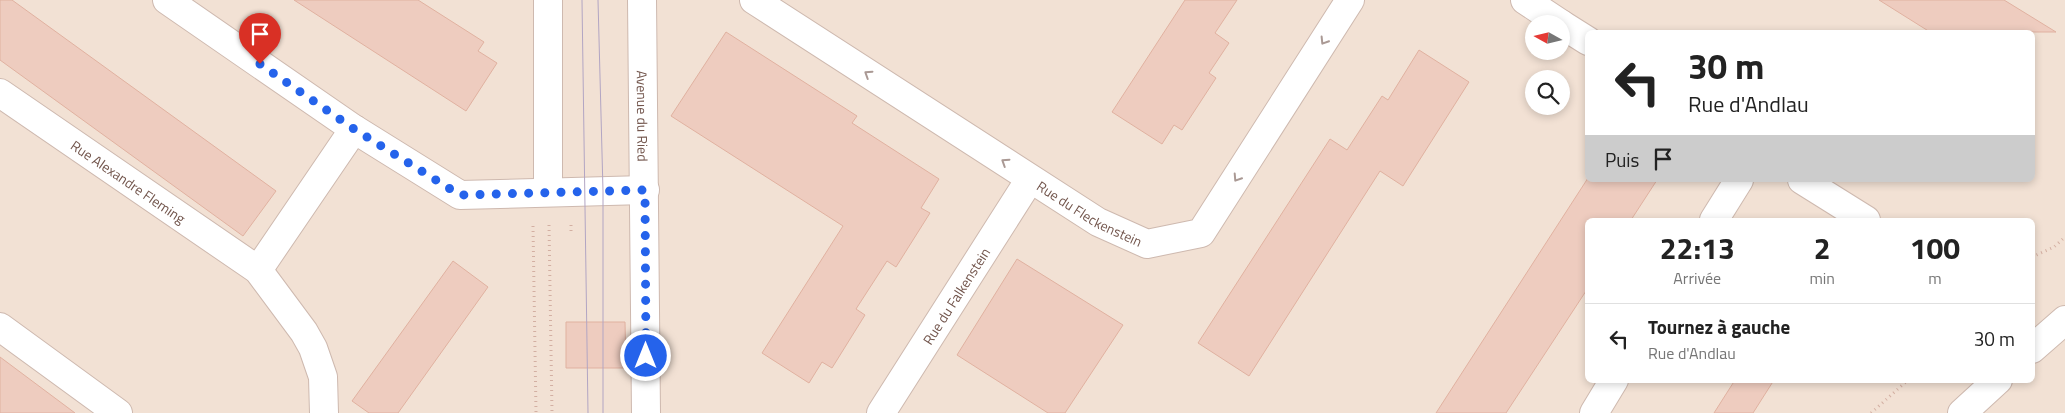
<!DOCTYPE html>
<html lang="fr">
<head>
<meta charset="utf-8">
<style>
	:root { --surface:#fff; --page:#f6f6f6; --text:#222; --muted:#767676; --line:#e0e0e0 }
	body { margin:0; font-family:"Titillium Web",sans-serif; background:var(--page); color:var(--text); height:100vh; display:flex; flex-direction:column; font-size:19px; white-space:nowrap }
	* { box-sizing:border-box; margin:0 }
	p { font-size:16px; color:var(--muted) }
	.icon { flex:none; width:28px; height:28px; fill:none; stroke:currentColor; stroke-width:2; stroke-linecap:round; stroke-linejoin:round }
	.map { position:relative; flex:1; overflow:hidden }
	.side { position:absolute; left:1585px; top:218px; width:450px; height:165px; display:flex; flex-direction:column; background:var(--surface); border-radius:8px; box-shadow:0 2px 8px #0003 }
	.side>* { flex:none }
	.hud { position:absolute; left:1585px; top:30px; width:450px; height:152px; border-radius:8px; box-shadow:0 2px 8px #0003; background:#fff; color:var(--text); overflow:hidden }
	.needle { width:32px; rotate:278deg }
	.tools { position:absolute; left:1525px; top:15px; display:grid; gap:10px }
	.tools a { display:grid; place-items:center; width:45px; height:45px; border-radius:50%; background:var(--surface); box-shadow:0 2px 8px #0003; font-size:25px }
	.pin { position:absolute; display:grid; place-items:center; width:42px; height:42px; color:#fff; margin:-51px -21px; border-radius:50% 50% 50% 0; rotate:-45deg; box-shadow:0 0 5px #0007 }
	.pin .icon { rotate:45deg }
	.me { position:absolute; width:55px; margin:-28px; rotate:0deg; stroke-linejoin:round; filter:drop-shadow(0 0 4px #0008) }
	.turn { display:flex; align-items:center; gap:18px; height:105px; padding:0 20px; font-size:22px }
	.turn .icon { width:65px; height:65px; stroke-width:2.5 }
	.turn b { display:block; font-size:35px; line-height:42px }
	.then { display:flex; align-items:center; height:48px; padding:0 20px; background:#0003; gap:10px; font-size:19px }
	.eta { display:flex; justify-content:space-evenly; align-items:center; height:85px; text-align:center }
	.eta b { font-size:30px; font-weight:700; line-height:35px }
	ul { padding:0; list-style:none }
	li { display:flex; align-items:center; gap:15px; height:70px; padding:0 20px; border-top:1px solid var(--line) }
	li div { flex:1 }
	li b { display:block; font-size:19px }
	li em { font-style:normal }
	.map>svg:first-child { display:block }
</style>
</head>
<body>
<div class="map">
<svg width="2065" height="413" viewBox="0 0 2065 413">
	<rect width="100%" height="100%" fill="#fbf0e5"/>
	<path fill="#f2e1d4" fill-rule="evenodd" d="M0,0H2065V413H0ZM1534,24H1561V51H1534ZM1588,32H2032V180H1588ZM1534,79H1561V106H1534ZM1588,220H2032V380H1588Z"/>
	<path fill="#eeccbf" stroke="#e0b1a0" d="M0,0H12L276,191L243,236L0,60Z
		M294,0H418L484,42L478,51L497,63L466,111Z
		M1185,0H1237L1215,33L1229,43L1209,73L1216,78L1182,130L1174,125L1162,144L1112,112Z
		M1879,0H2004L2056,32H1930Z
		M726,32L857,116L852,123L939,179L921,208L930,213L896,267L887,261L856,309L865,315L832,368L822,362L809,383L762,353L843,226L671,116Z
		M1419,50L1469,82L1403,186L1380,171L1249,376L1198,343L1330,139L1347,150L1382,96L1388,100Z
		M1588,178L1657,180L1631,220H1588V288L1506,413H1436Z
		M1017,259L1123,325L1065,413H1048L957,355Z
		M453,261L488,287L398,413H369L352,401Z
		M566,322H625L626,368H566Z
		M0,357L75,413H0Z
		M1735,380H1774L1753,413H1714Z"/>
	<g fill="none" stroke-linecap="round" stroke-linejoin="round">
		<defs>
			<g id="minor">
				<path d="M167,0L354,129L460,195L645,190"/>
				<path d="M548,0V192"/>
				<path id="s1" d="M642,0L646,413"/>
				<path id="s2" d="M754,0L1098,222L1147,244L1201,233L1350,0"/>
				<path d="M1525,0L1561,24"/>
				<path d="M1561,24L1588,41"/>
				<path id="s3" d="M0,93L258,270L304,332L313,348L323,377L324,413"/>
				<path d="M1802,180L1866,220"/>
				<path d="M1714,220L1739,180"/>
				<path d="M258,270L354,129"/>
				<path d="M0,327L118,413"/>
				<path d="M2032,349L2065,320"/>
				<path id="s4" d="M881,413L1030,179"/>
				<path d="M1594,413L1614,380"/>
				<path d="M1962,413L1998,380"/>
			</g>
		</defs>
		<use href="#minor" stroke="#ceb9af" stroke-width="30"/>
		<path stroke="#d3afa2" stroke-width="3" stroke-dasharray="1 4" stroke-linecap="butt" d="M549,225L552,413
			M571,225V234
			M533,226L536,413
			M2032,257L2054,247L2065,237
			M1871,413L1908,380"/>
		<use href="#minor" stroke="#fff" stroke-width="28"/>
		<path stroke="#b2a5c3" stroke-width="1" d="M582,0L588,413
			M598,0L603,191V413"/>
	</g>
	<defs><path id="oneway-chevron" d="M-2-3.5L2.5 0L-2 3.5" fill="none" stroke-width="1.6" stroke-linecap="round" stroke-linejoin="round" transform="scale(1.25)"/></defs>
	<g stroke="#aa9994">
		<use href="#oneway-chevron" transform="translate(1324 41) rotate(122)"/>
		<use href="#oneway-chevron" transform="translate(868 74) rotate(-147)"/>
		<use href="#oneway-chevron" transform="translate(1005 162) rotate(-147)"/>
		<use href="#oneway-chevron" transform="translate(1237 178) rotate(123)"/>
	</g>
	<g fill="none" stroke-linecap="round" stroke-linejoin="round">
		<path stroke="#2563eb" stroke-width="9" stroke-dasharray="0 16.2" d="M260,64L354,129L460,195L645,190L646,356"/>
	</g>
	<g text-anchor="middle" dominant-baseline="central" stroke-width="4" stroke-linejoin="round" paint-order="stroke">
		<g font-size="14" fill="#72554c" stroke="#fef4eb">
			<text stroke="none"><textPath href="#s1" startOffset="116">Avenue du Ried</textPath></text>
			<text stroke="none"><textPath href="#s3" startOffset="156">Rue Alexandre Fleming</textPath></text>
			<text stroke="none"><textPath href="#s2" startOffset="398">Rue du Fleckenstein</textPath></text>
			<text stroke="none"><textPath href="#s4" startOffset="139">Rue du Falkenstein</textPath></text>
		</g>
	</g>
</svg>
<div class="tools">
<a><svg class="needle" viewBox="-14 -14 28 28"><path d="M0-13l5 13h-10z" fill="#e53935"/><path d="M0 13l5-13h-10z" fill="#767676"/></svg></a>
<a><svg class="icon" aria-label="search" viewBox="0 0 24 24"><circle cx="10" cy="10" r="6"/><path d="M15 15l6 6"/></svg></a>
</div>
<div class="pin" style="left:260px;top:64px;background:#d93025"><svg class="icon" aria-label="arrive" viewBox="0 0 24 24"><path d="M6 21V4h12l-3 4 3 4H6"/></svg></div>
<svg class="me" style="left:646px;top:356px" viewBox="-20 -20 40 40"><circle r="17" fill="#2563eb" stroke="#fff" stroke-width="3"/><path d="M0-11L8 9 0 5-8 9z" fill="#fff"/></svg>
<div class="hud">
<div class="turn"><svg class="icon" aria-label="left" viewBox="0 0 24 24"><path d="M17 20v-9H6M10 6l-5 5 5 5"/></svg><div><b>30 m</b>Rue d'Andlau</div></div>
<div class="then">Puis<svg class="icon" aria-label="arrive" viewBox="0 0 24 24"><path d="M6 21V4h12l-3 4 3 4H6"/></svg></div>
</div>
<section class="side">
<div class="eta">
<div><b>22:13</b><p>Arrivée</p></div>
<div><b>2</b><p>min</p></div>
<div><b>100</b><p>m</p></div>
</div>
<ul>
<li><svg class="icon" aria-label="left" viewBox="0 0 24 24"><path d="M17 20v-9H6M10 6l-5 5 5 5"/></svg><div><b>Tournez à gauche</b><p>Rue d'Andlau</p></div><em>30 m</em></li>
</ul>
</section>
</div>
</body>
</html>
